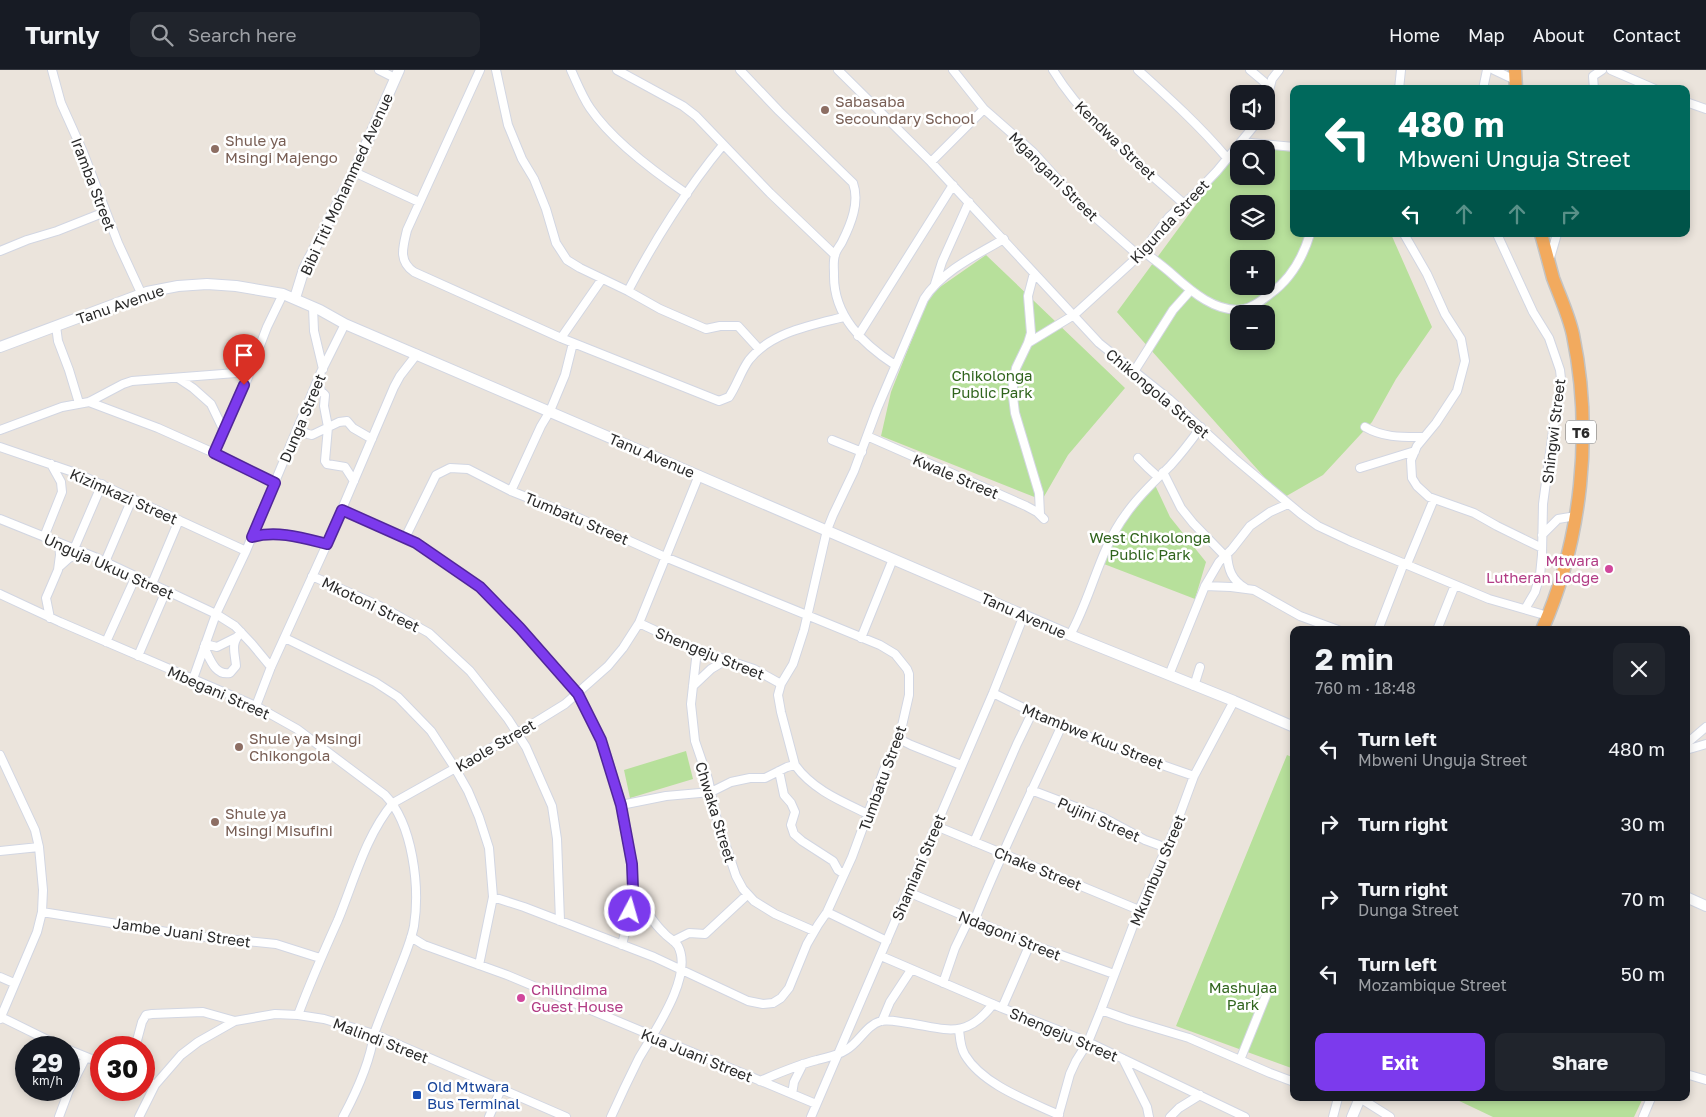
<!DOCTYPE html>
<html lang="en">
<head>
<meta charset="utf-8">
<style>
	:root { --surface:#171b24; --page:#20242c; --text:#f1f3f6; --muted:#9ea1a6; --line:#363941; --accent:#7c3aed }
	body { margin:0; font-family:"Golos Text",sans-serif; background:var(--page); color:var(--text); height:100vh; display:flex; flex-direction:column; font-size:19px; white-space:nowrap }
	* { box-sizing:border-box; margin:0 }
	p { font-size:16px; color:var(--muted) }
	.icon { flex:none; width:28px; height:28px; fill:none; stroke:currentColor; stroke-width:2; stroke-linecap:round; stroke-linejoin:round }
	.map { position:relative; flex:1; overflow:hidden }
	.drawer { position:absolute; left:1290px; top:556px; width:400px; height:475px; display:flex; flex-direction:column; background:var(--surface); border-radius:10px; box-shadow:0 2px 8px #0003 }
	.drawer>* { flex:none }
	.top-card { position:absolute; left:1290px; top:15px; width:400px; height:152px; border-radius:10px; box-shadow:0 2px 8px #0003; background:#00695c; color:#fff; overflow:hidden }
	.tools { position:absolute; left:1230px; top:15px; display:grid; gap:10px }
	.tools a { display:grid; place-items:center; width:45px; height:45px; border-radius:10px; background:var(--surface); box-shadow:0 2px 8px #0003; font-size:25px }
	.speed { position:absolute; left:15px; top:966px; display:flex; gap:10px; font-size:25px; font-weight:700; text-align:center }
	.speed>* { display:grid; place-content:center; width:65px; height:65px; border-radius:50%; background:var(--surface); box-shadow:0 2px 8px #0003; line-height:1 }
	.speed small { font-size:12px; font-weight:400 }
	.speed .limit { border:8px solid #d22; background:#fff; color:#111 }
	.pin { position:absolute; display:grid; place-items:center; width:42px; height:42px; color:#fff; margin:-51px -21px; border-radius:50% 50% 50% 0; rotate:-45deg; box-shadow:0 0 5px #0007 }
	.pin .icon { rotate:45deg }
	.me { position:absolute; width:55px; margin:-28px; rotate:6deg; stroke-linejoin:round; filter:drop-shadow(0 0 4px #0008) }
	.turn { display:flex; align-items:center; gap:18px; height:105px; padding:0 25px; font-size:22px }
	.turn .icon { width:65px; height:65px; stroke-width:2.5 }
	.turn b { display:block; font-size:35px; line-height:42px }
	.lanes { display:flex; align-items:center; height:48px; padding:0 25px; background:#0003; justify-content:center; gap:25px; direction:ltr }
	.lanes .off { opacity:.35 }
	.round { display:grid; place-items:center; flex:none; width:52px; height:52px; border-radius:10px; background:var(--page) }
	.headline { display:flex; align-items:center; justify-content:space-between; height:85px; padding:0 25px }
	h1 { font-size:30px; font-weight:700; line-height:38px }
	.primary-button { display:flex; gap:10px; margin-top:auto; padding:10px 25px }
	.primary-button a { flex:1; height:58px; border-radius:10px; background:var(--accent); color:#fff; font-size:20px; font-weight:700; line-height:58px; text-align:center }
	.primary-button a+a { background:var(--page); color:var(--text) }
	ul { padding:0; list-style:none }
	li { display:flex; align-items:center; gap:15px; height:75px; padding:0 25px }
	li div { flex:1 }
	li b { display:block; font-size:19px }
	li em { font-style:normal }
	header { display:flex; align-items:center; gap:30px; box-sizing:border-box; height:70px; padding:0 25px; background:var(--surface); border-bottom:1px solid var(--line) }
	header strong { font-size:24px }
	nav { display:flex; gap:28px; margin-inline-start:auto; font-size:18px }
	.search { width:350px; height:45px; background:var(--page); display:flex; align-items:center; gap:12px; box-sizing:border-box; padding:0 18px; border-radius:10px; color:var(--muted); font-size:19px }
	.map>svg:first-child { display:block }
</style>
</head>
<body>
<header>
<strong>Turnly</strong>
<div class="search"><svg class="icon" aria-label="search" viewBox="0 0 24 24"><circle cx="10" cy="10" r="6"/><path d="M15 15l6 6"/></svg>Search here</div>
<nav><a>Home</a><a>Map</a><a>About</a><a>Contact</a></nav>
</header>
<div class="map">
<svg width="1706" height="1047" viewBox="0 0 1706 1047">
	<rect width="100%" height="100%" fill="#ebe4dc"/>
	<path fill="#b7e09b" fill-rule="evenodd" d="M1240,75L1294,82V164H1391L1432,257L1396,309L1372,352L1323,405L1283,428L1117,242ZM1239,79H1266V106H1239ZM1239,134H1266V161H1239ZM1239,189H1266V216H1239ZM1239,244H1266V271H1239Z
		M986,185L1125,318L1068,385L1042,430L881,366L891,322L930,224Z
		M1155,415L1170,447L1206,492L1195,529L1104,494L1117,462Z
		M686,681L693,709L630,728L624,700Z
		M1287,685L1294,688V999L1176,956Z
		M1453,1028H1643L1634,1047H1493Z"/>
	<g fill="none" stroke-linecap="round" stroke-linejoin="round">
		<defs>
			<path id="minor" d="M52,0L61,33L83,82L118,173L142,225
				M379,0L395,8
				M480,0L407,160C403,177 398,191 414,202L561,268L719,331L729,327C737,315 741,301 749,290C771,262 812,255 844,247
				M496,0L508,55L522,89L534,109L546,139L556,173L567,190L580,198L628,221L660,239L706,259L720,256H738L759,279
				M571,0C577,13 582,26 590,38C611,69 656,103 687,124
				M617,0L683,36L696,46L770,123L835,185
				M740,0L779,41L853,113C860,132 851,154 842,172C840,176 836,180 835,185C833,191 834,198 834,204C833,246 863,274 895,295
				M838,0L931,92L1099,273L1169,329L1234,388L1301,444L1318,456L1350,471L1489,529L1548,546
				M953,0L984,39L1033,82L1079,133L1138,185
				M1053,0C1085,53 1139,93 1184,134
				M1138,0C1169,28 1200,56 1227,88
				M1250,0L1269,16
				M1494,0L1515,10
				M1611,0L1655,19
				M1399,19L1401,0
				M1483,19L1487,0
				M1594,19L1593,6L1602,0
				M1266,32L1272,9L1279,0
				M1686,32L1706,39
				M1241,72L1294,77
				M931,92L984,39
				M354,102L419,132
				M1404,164L1427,204L1445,244L1461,269L1465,291L1457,321L1436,353L1417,376L1411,390L1412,408L1417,416L1429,427L1474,443L1497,456L1542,478
				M1497,164L1533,242L1549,268L1560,300L1561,309V317L1553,361L1543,434L1542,485L1540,505L1535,522L1525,539
				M0,181L27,170L57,161L105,142
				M1143,181C1153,189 1163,196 1173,205C1191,221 1217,244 1244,239C1254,237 1262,230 1270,224C1291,209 1303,187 1310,164
				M1550,188L1557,164
				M1034,203L1028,226L1031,263L1028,273L1016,298L1013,314V327L1015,343L1039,423L1040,444
				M935,214L942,192L969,132
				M628,221C653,173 688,117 723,75
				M313,237L314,261L323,299
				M56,256L58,271L69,300L79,333
				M858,266L953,115
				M561,268L602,209
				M1028,273L1074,245L1131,193L1143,181L1169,147L1197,122L1217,101L1258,51
				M1135,300L1173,240L1190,221
				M178,308L193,318L211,334L224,361
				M318,310L321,321L325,325L324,336L328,357L325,391L327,394L345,397L354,411
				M89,332L158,358L214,383L275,413
				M1365,357C1384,368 1403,367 1424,367
				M298,359L308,364L312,365L339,352L347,351L353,358L372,369
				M0,360L62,337L89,332L123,314L132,311L249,302
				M867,366L1026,436L1037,442L1044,449
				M832,370L862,382
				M0,377L76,403L246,481
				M214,383L245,315L267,257L283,224
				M1138,388L1147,397L1158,407
				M1360,398L1415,381
				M1163,402L1181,438L1193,453L1225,486
				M511,421L541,356L550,341L565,305L573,273
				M342,440L416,473L480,517L520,558L578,624L593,653L607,686L621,735L626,762L631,794L633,819L630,841L622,875
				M0,449L97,488L216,544L235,556L252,574L271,597
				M1542,465L1558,449L1576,446
				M44,467L62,422L61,412L51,394
				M252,467C277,460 303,467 327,474
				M405,468L436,405L450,398L468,399L511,421L581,449L665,487L880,575L895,584L907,599L909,604V625L899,669L884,700L852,787L827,842L818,855L807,874L789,918L781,928L773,933L763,934L748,931L654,887L524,837L493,827
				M74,479L102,414
				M1227,484C1228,500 1232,510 1245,518
				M105,492L132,429
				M1407,494L1434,429
				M59,497L69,488L83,483
				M312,506L384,538L429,563L470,601L508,649L526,677L552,736L557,769L560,851
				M152,514L179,450
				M1205,516L1231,517L1254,520L1300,546L1338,560
				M0,524L60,552L256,636L297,659L385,725C413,754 420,817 414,856C411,871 405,885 399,900C391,921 382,942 374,964C370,993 357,1021 343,1047
				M50,548L46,528L58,500L60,485L59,473
				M639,553L697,580L754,599L781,614
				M1378,560L1404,493
				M1437,560L1455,515
				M1070,565C1092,526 1099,480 1126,444C1138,426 1154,412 1170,396C1181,384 1191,371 1201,357
				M285,568L375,612L398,627L431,661L455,698L468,721L479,747L489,778L493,827L479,895
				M861,568L893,489
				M106,572L136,506
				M205,574L217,577L235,568
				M204,577C210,589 215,606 230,603L236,596C235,582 230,574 241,562
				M697,580L691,634L695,671L708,709L716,746L736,806L743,819L754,831L775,844L814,861
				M138,586L166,521
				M1169,605L1205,516L1219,492L1232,479L1250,456L1270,442L1288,434
				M193,609L216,544L246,481L321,302L345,254
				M693,616L711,599L726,590
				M1194,616L1200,597
				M993,623C1058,656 1126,683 1194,706
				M256,636L271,597L327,474L394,317L400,306L417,284
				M899,669L911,675L961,695
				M1686,674L1706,657
				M1686,680L1706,674
				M0,685L35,760L39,777L43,820L42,842L37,862L0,949
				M779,701L784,725L791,733L795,742L791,755L794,764L802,771L833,791L838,800L844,804
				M1031,720L1102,747L1145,770L1167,778
				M621,735L666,726L711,722L731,712L750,708H765L787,697L795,695
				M868,744C841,731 813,720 795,695L781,642L778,625L781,614L793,594L804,560L827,460L833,445L854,401L877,339L924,229C941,202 976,185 1004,169
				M936,756L1139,840
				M974,772L1017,674L1032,643
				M0,781L39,777
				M908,822L1030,874L1114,904
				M42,842L186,865L276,874L320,888
				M827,842L887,871
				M975,849C1001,783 1033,719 1062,655
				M411,867L424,875L507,905L816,1034
				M673,871L689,863L705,864L747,825
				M881,886L1002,938L1088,972L1245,1047
				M0,907L14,913
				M943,913L955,878L970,847
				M1002,938L1030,874
				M1101,940L1129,950L1189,968L1270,1003L1294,1012
				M298,945C310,913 324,881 338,850C354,811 366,765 393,733L518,663L565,634L608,596L623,578L639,553L699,405
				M1,947L64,978
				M882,951L890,932L911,900
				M959,959C960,968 960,977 965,985C983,1015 1029,1031 1059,1045
				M135,978L142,952L146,945L152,944L203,942L235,951
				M69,980L101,993
				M1123,989L1147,1037L1149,1047
				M1240,990L1267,923
				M1686,1004L1706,1010
				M144,1010L155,1015
				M760,1011C779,1003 797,995 817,990C827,987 837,986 846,980C859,973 866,955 881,951C889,949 899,952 908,953C947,959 966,970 993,934
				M69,1020L86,987
				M792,1024L794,1012L803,994
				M1360,1028L1390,1047
				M59,1047L69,1020
				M139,1047L155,1015L181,985L198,972L235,951L275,944L298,945L324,949L374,964L566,1047
				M489,1047L501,1019
				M611,1047C620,1027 629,1008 639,988C654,962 694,906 678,876C674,870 668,868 664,863C651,851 642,834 633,819
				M811,1047L993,623L1024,545
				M1058,1047L1070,1004L1076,991L1088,972L1101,940L1139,840L1173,763L1194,706L1234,631
				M1170,1047L1179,1038L1200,1025
				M1333,1047L1338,1028
				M1643,1047L1651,1028"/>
			<path id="tertiary" d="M295,228L304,199L354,102L399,0
				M0,277L147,222L178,216L207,214L236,216L283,224L320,240L345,254L1070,565L1234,631L1294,657
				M1686,827L1706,836
				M1352,1047L1360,1028"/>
			<path id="trunk" d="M1515,0L1516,19
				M1541,164C1545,178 1549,193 1553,208C1560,227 1569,246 1573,265C1593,362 1582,470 1542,560"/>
		</defs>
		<use href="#minor" stroke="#d2d6e2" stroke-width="10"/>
		<use href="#tertiary" stroke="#d2d6e2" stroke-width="12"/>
		<use href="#trunk" stroke="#c3c3c3" stroke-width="15"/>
		<use href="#minor" stroke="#fff" stroke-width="8"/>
		<use href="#tertiary" stroke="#fff" stroke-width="10"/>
		<use href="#trunk" stroke="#f2aa5e" stroke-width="12"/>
	</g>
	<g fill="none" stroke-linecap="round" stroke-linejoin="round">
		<defs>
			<path id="route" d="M244,315L214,383L275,413L252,467C277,460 303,468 327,474L342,440L416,473L480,517L520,558L578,624L601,670L621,735L632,794L633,819L630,841"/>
		</defs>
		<use href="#route" stroke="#51269a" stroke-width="12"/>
		<use href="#route" stroke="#7c3aed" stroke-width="9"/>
	</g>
	<g fill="#8d6e63" stroke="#fff" stroke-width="2">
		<circle cx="825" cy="40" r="5"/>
		<circle cx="215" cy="79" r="5"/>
		<circle cx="239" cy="677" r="5"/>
		<circle cx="215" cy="752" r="5"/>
	</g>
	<g fill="#d1479c" stroke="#fff" stroke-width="2">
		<circle cx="1609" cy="499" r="5"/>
		<circle cx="521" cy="928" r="5"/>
	</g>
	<rect fill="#1a4fb4" stroke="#fff" stroke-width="2" x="412" y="1020" width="10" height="10" rx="2.5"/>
	<g text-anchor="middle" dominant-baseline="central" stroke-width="5" stroke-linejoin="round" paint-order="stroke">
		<rect fill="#fff" stroke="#6a6a6a" stroke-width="1" x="1566" y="350.5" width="30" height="23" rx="4"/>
		<g font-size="14" font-weight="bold" fill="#2a2a2a">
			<text x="1581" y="362">T6</text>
		</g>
		<g font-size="15" fill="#785e54" stroke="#fff" text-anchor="start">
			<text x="835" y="31">Sabasaba<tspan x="835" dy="17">Secoundary School</tspan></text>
			<text x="225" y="70">Shule ya<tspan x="225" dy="17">Msingi Majengo</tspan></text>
			<text x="249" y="668">Shule ya Msingi<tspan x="249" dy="17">Chikongola</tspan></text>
			<text x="225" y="743">Shule ya<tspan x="225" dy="17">Msingi Misufini</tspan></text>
		</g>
		<g font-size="15" fill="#2a2a2a" stroke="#fff">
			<text transform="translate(1116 70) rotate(44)">Kendwa Street</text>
			<text transform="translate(1054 106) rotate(45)">Mgangani Street</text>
			<text transform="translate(94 114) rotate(69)">Iramba Street</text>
			<text transform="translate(346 114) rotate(-65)">Bibi Titi Mohammed Avenue</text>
			<text transform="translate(1169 151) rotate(-47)">Kigunda Street</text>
			<text transform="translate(120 234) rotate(-19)">Tanu Avenue</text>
			<text transform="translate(1158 323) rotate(40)">Chikongola Street</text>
			<text transform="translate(302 348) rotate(-67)">Dunga Street</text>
			<text transform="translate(1553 361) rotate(-83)">Shingwi Street</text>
			<text transform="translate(652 385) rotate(23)">Tanu Avenue</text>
			<text transform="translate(956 406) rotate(23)">Kwale Street</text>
			<text transform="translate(124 426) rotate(24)">Kizimkazi Street</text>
			<text transform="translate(577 448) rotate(23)">Tumbatu Street</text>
			<text transform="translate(109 496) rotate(24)">Unguja Ukuu Street</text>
			<text transform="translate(371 534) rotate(26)">Mkotoni Street</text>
			<text transform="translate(1024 545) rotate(24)">Tanu Avenue</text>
			<text transform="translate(710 583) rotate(22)">Shengeju Street</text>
			<text transform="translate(219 622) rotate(24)">Mbegani Street</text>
			<text transform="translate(1093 666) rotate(22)">Mtambwe Kuu Street</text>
			<text transform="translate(495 675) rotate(-30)">Kaole Street</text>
			<text transform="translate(882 708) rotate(-70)">Tumbatu Street</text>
			<text transform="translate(716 742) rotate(73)">Chwaka Street</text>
			<text transform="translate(1099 749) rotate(24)">Pujini Street</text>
			<text transform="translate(918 797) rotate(-67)">Shamiani Street</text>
			<text transform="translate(1038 798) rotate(22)">Chake Street</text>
			<text transform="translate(1157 800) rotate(-67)">Mkumbuu Street</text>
			<text transform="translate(182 862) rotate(8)">Jambe Juani Street</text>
			<text transform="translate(1010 865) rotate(22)">Ndagoni Street</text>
			<text transform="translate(1064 964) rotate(23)">Shengeju Street</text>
			<text transform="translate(381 970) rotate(21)">Malindi Street</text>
			<text transform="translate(697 985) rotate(22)">Kua Juani Street</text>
		</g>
		<g font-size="15" fill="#30641d" stroke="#fff">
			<text x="992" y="305">Chikolonga<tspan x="992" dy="17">Public Park</tspan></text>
			<text x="1150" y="467">West Chikolonga<tspan x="1150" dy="17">Public Park</tspan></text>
			<text x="1243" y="917">Mashujaa<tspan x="1243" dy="17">Park</tspan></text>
		</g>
		<g font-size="15" fill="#b23c85" stroke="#fff" text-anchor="end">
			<text x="1599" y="490">Mtwara<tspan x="1599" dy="17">Lutheran Lodge</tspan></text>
			<text x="531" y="919" text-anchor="start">Chilindima<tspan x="531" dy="17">Guest House</tspan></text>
		</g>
		<g font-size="15" fill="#164399" stroke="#fff" text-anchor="start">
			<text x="427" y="1016">Old Mtwara<tspan x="427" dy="17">Bus Terminal</tspan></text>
		</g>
	</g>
</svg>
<div class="tools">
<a><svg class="icon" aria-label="sound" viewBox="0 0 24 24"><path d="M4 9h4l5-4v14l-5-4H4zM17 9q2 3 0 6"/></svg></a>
<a><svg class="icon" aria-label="search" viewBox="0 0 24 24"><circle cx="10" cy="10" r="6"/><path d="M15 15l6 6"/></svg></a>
<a><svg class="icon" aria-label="layers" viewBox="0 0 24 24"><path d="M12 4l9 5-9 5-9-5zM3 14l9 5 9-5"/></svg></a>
<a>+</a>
<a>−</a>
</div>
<div class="speed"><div>29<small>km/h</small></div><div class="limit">30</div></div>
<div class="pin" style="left:244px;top:315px;background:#d93025"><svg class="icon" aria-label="arrive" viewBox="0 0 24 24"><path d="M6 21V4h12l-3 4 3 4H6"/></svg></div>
<svg class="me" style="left:630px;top:841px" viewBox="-20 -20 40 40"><circle r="17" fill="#7c3aed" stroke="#fff" stroke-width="3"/><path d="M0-11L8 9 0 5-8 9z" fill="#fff"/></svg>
<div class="top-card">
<div class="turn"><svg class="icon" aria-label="left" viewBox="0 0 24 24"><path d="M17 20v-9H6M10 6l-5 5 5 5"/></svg><div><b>480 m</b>Mbweni Unguja Street</div></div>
<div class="lanes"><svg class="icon" aria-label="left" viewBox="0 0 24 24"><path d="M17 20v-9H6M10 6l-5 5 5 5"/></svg><svg class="icon off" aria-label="ahead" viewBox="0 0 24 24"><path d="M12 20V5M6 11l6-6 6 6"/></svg><svg class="icon off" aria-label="ahead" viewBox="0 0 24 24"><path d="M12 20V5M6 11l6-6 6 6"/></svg><svg class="icon off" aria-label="right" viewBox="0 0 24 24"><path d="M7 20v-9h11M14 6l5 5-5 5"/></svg></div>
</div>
<section class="drawer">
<div class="headline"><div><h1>2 min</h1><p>760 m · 18:48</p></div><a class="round"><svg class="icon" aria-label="close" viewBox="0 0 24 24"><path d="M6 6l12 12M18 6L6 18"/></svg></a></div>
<ul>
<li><svg class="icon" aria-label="left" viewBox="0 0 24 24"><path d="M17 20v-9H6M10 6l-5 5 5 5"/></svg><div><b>Turn left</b><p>Mbweni Unguja Street</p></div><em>480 m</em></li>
<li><svg class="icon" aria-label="right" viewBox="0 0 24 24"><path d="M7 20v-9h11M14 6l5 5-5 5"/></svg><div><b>Turn right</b></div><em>30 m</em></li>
<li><svg class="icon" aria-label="right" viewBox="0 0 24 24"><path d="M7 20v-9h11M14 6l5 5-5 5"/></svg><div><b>Turn right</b><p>Dunga Street</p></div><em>70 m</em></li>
<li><svg class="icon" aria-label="left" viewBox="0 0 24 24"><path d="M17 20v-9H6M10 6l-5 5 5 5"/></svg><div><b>Turn left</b><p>Mozambique Street</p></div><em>50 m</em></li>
</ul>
<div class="primary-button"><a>Exit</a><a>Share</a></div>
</section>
</div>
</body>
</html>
